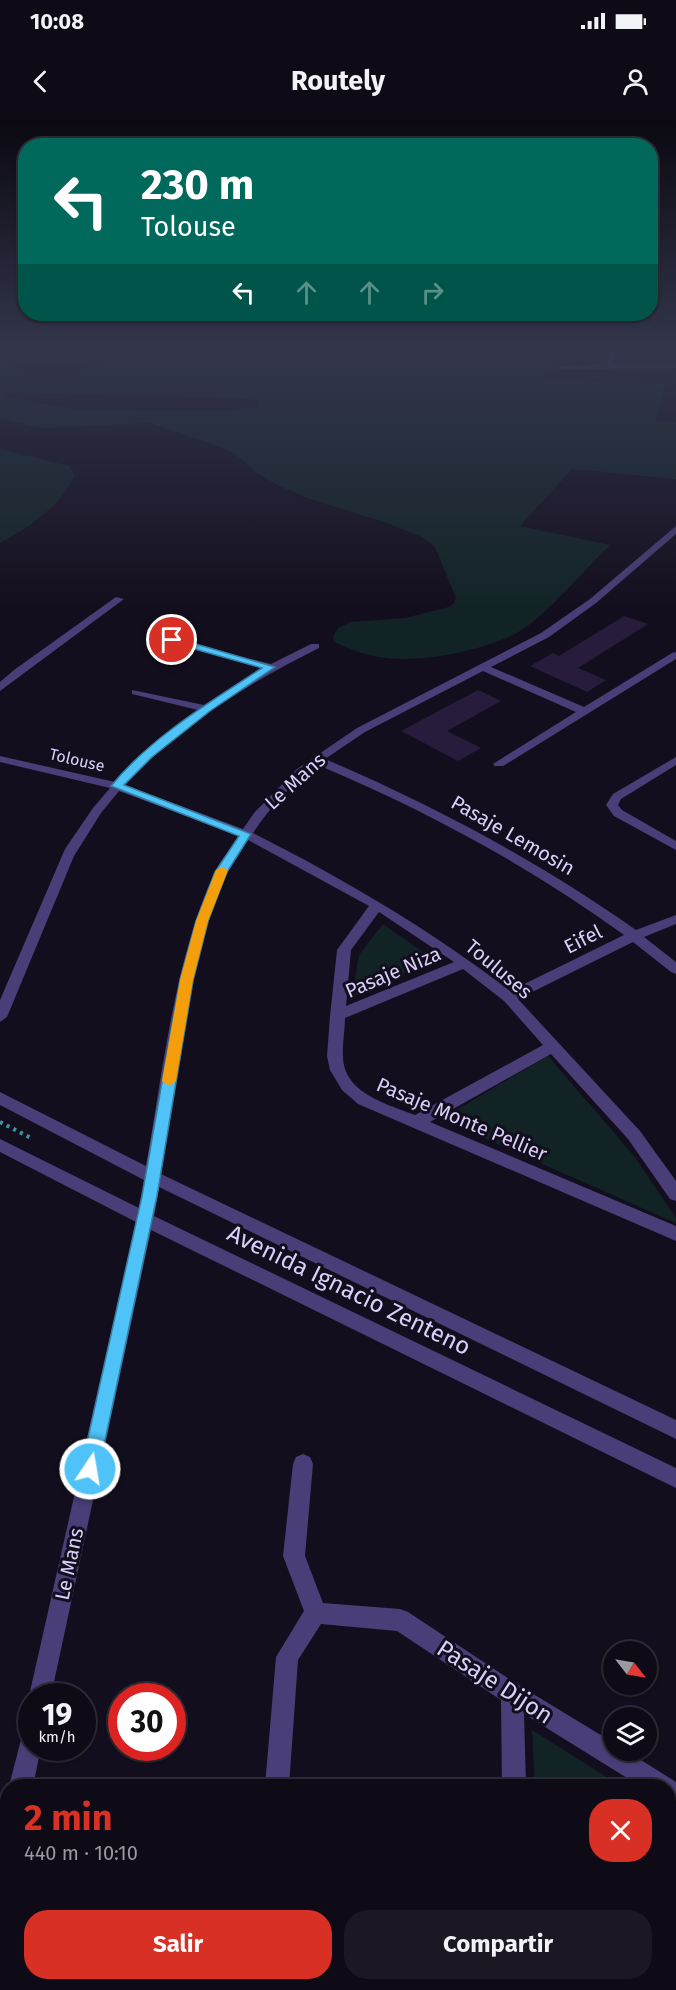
<!DOCTYPE html>
<html lang="es">
<head>
<meta charset="utf-8">
<style>
	:root { --surface:#0e0a16; --page:#1c1823; --text:#f1f3f6; --muted:#9b9aa1; --line:#2e2b35; --accent:#d93025 }
	body { margin:0; font-family:"Fira Sans",sans-serif; background:var(--page); color:var(--text); height:100vh; display:flex; flex-direction:column; font-size:22px; white-space:nowrap }
	* { box-sizing:border-box; margin:0 }
	p { font-size:20px; color:var(--muted) }
	.icon { flex:none; width:33px; height:33px; fill:none; stroke:currentColor; stroke-width:2; stroke-linecap:round; stroke-linejoin:round }
	.map { position:relative; flex:1; overflow:hidden }
	.drawer { position:absolute; left:0px; top:1659px; width:676px; height:212px; display:flex; flex-direction:column; background:var(--surface); border-radius:24px 24px 0 0; box-shadow:0 2px 4px #0004,0 0 0 2px var(--line) }
	.drawer>* { flex:none }
	.banner { position:absolute; left:18px; top:18px; width:640px; height:183px; border-radius:24px; box-shadow:0 2px 4px #0004,0 0 0 2px var(--line); background:#00695c; color:#fff; overflow:hidden }
	.needle { width:39px; rotate:121deg }
	.fabs { position:absolute; left:603px; top:1521px; display:grid; gap:12px }
	.fabs a { display:grid; place-items:center; width:54px; height:54px; border-radius:50%; background:var(--surface); box-shadow:0 2px 4px #0004,0 0 0 2px var(--line); font-size:30px }
	.speed { position:absolute; left:18px; top:1563px; display:flex; gap:12px; font-size:30px; font-weight:700; text-align:center }
	.speed>* { display:grid; place-content:center; width:78px; height:78px; border-radius:50%; background:var(--surface); box-shadow:0 2px 4px #0004,0 0 0 2px var(--line); line-height:1 }
	.speed small { font-size:15px; font-weight:400 }
	.speed .limit { border:9px solid #d22; background:#fff; color:#111 }
	.pin { position:absolute; display:grid; place-items:center; width:51px; height:51px; color:#fff; margin:-26px; border:3px solid #fff; border-radius:50%; box-shadow:0 2px 6px #0007 }
	.me { position:absolute; width:66px; margin:-33px; rotate:12deg; stroke-linejoin:round; filter:drop-shadow(0 0 4px #0008) }
	.turn { display:flex; align-items:center; gap:21px; height:126px; padding:0 24px; font-size:27px }
	.turn .icon { width:78px; height:78px; stroke-width:2.5 }
	.turn b { display:block; font-size:42px; line-height:51px }
	.lanes { display:flex; align-items:center; height:57px; padding:0 24px; background:#0003; justify-content:center; gap:30px; direction:ltr }
	.lanes .off { opacity:.35 }
	.round { display:grid; place-items:center; flex:none; width:63px; height:63px; border-radius:24px; background:var(--page) }
	.head { display:flex; align-items:center; justify-content:space-between; height:102px; padding:0 24px }
	h1 { font-size:36px; font-weight:700; line-height:45px; color:var(--accent) }
	.button { display:flex; gap:12px; margin-top:auto; padding:12px 24px }
	.button a { flex:1; height:69px; border-radius:24px; background:var(--accent); color:#fff; font-size:24px; font-weight:700; line-height:69px; text-align:center }
	.button a+a { background:var(--page); color:var(--text) }
	.status { display:flex; justify-content:space-between; align-items:center; height:42px; padding:0 30px; background:var(--surface); direction:ltr }
	.status svg { height:16px; fill:currentColor }
	header { display:flex; justify-content:space-between; align-items:center; height:78px; padding:0 24px; background:var(--surface); font-size:27px; font-weight:700 }
	.map>svg:first-child { display:block }
</style>
</head>
<body>
<div class="status"><b>10:08</b><svg viewBox="0 0 49 12"><path d="M0 12V9h3v3zM5 12V6h3v6zM10 12V3h3v9zM15 12V0h3v12zM26 1h20v11H26zM47 4h2v5h-2z"/></svg></div>
<header><svg class="icon" aria-label="back" viewBox="0 0 24 24"><path d="M15 5l-7 7 7 7"/></svg>Routely<svg class="icon" aria-label="person" viewBox="0 0 24 24"><circle cx="12" cy="8" r="4"/><path d="M4 21q1-7 8-7t8 7"/></svg></header>
<div class="map">
<svg width="676" height="1870" viewBox="0 0 676 1870">
	<rect width="100%" height="100%" fill="#130e1d"/>
	<path fill="#122326" fill-rule="evenodd" d="M0,228H48L13,239L12,244L22,249L70,254L108,240L203,238L205,235L204,228H575L538,260L665,264L656,301L676,302V359L572,349L520,406L610,425C584,450 549,493 520,511C489,530 422,543 386,538C368,536 349,529 334,522L333,517L338,508L351,502L405,498L449,487L454,483L456,478L435,427L422,417L387,403L310,379L277,365L256,352L234,333L210,323L150,303L42,308L0,299ZM15,272L253,279L259,282L256,287L220,291L72,289L6,277V274Z
		M621,228H667L676,231V245L619,243Z
		M0,329L69,346L75,355C61,386 30,407 0,423Z
		M383,804L434,840L352,877L359,835Z
		M548,936L634,1036L676,1098V1103L441,999Z
		M532,1610L621,1666H535Z
		M669,1697L676,1701V1840H669Z"/>
	<path fill="#271c3c" d="M624,496L648,504L578,548L606,560L587,572L530,546L553,533L559,536Z
		M478,570L501,581L447,611L481,628L458,641L401,611Z"/>
	<g fill="none" stroke-linecap="round" stroke-linejoin="round">
		<path stroke="#3a98a3" stroke-width="4" stroke-dasharray="3 4.5" stroke-linecap="butt" d="M0,1002L33,1019"/>
		<path fill="#493e77" fill-rule="evenodd" d="M611,228H617L613,243L676,244V248L560,249L557,247L606,243Z
			M676,406V414L596,483L549,517L491,547L584,587L672,533L676,532V539L503,646H495L493,644L576,592L483,551L365,612L325,639C435,686 538,741 636,810L676,795V804L644,817L676,842V854L671,852L633,822L518,879L640,1011L676,1061V1081L670,1079L628,1019L551,934L430,1002L676,1106V1121L358,984L342,970L330,950L327,936L330,896L337,830L369,786L248,720L227,752L209,801L194,860L161,1054L676,1300V1319L159,1067L154,1096L676,1348V1368L151,1110L51,1576H32V1583L29,1576L136,1102L0,1032V1019L139,1088L144,1060L0,985V972L146,1046C163,951 174,842 214,754C220,741 231,728 239,716L119,671L101,693L74,736L7,897L0,902V880L65,729L93,688L110,668L0,642V636L115,662L146,631L198,590L132,574V570L204,585L264,548L168,522V518L271,544L311,524H319V528C247,564 179,606 125,665L243,709L254,693L297,649L357,608L541,513L590,479ZM318,645C427,691 529,746 624,815L510,871C429,809 344,759 253,713C270,687 293,662 318,645ZM379,792L454,842L346,886L351,830ZM463,849L504,881L543,925L415,995C387,984 343,973 343,936C342,924 345,911 345,898Z
			M116,477L124,479L0,571V562L14,550Z
			M676,637V645L621,679L618,685L622,690L676,721V730L614,696L606,685L613,674Z
			M303,1334L310,1337L313,1344L305,1436L323,1483L400,1489L408,1492L520,1566L614,1623V1630H625L676,1662V1688L669,1685V1666H640L524,1594L526,1666H502L501,1580L397,1511L321,1504L298,1540L289,1666H265L276,1537L304,1491L283,1436L293,1344L296,1337Z
			M32,1605V1628H41L33,1666H9L24,1608Z
			M8,1715V1776L0,1780V1718Z
			M0,1854H8V1863H275V1870H0Z
			M506,1863H532V1870H506Z"/>
	</g>
	<linearGradient id="sky" x2="0" y2="1"><stop stop-color="#0a0810"/><stop offset="0.47" stop-color="#33364c"/><stop offset="1" stop-color="#33364c" stop-opacity="0"/></linearGradient>
	<rect width="676" height="490" fill="url(#sky)"/>
	<path fill="#4fc3f7" stroke="#337fa1" stroke-width="1.5" d="M172,517L275,547L210,591L152,637L124,665L251,714L227,752L208,801L193,860L157,1076L99,1349L97,1355L90,1358L84,1355L81,1349L142,1076L180,860L196,801L215,752L239,716L111,666C151,617 210,582 262,548L169,522V518Z"/>
	<path fill="#f59e0b" d="M222,747L228,750L208,801L193,860L176,961L169,966L162,961L180,860L196,801L216,750Z"/>
	<g text-anchor="middle" dominant-baseline="central" stroke-width="6" stroke-linejoin="round" paint-order="stroke">
		<g font-size="16" fill="#dbcffa" stroke="#130e1d">
			<text transform="translate(77 640) rotate(13)">Tolouse</text>
		</g>
		<g font-size="20" fill="#dbcffa" stroke="#130e1d">
			<text transform="translate(295 661) rotate(-42)">Le Mans</text>
			<text transform="translate(513 715) rotate(30)">Pasaje Lemosin</text>
			<text transform="translate(583 819) rotate(-27)">Eifel</text>
			<text transform="translate(499 849) rotate(40)">Touluses</text>
			<text transform="translate(393 852) rotate(-23)">Pasaje Niza</text>
			<text transform="translate(462 999) rotate(23)">Pasaje Monte Pellier</text>
			<text transform="translate(69 1444) rotate(-78)">Le Mans</text>
		</g>
		<g font-size="24" fill="#dbcffa" stroke="#130e1d">
			<text transform="translate(349 1170) rotate(26)">Avenida Ignacio Zenteno</text>
			<text transform="translate(495 1562) rotate(33)">Pasaje Dijon</text>
		</g>
	</g>
</svg>
<div class="fabs">
<a><svg class="needle" viewBox="-14 -14 28 28"><path d="M0-13l5 13h-10z" fill="#e53935"/><path d="M0 13l5-13h-10z" fill="#9b9aa1"/></svg></a>
<a><svg class="icon" aria-label="layers" viewBox="0 0 24 24"><path d="M12 4l9 5-9 5-9-5zM3 14l9 5 9-5"/></svg></a>
</div>
<div class="speed"><div>19<small>km/h</small></div><div class="limit">30</div></div>
<div class="pin" style="left:172px;top:520px;background:#d93025"><svg class="icon" aria-label="arrive" viewBox="0 0 24 24"><path d="M6 21V4h12l-3 4 3 4H6"/></svg></div>
<svg class="me" style="left:90px;top:1349px" viewBox="-20 -20 40 40"><circle r="17" fill="#4fc3f7" stroke="#fff" stroke-width="3"/><path d="M0-11L8 9 0 5-8 9z" fill="#fff"/></svg>
<div class="banner">
<div class="turn"><svg class="icon" aria-label="left" viewBox="0 0 24 24"><path d="M17 20v-9H6M10 6l-5 5 5 5"/></svg><div><b>230 m</b>Tolouse</div></div>
<div class="lanes"><svg class="icon" aria-label="left" viewBox="0 0 24 24"><path d="M17 20v-9H6M10 6l-5 5 5 5"/></svg><svg class="icon off" aria-label="ahead" viewBox="0 0 24 24"><path d="M12 20V5M6 11l6-6 6 6"/></svg><svg class="icon off" aria-label="ahead" viewBox="0 0 24 24"><path d="M12 20V5M6 11l6-6 6 6"/></svg><svg class="icon off" aria-label="right" viewBox="0 0 24 24"><path d="M7 20v-9h11M14 6l5 5-5 5"/></svg></div>
</div>
<section class="drawer">
<div class="head"><div><h1>2 min</h1><p>440 m · 10:10</p></div><a class="round" style="background:#d93025;color:#fff"><svg class="icon" aria-label="close" viewBox="0 0 24 24"><path d="M6 6l12 12M18 6L6 18"/></svg></a></div>
<div class="button"><a>Salir</a><a>Compartir</a></div>
</section>
</div>
</body>
</html>
